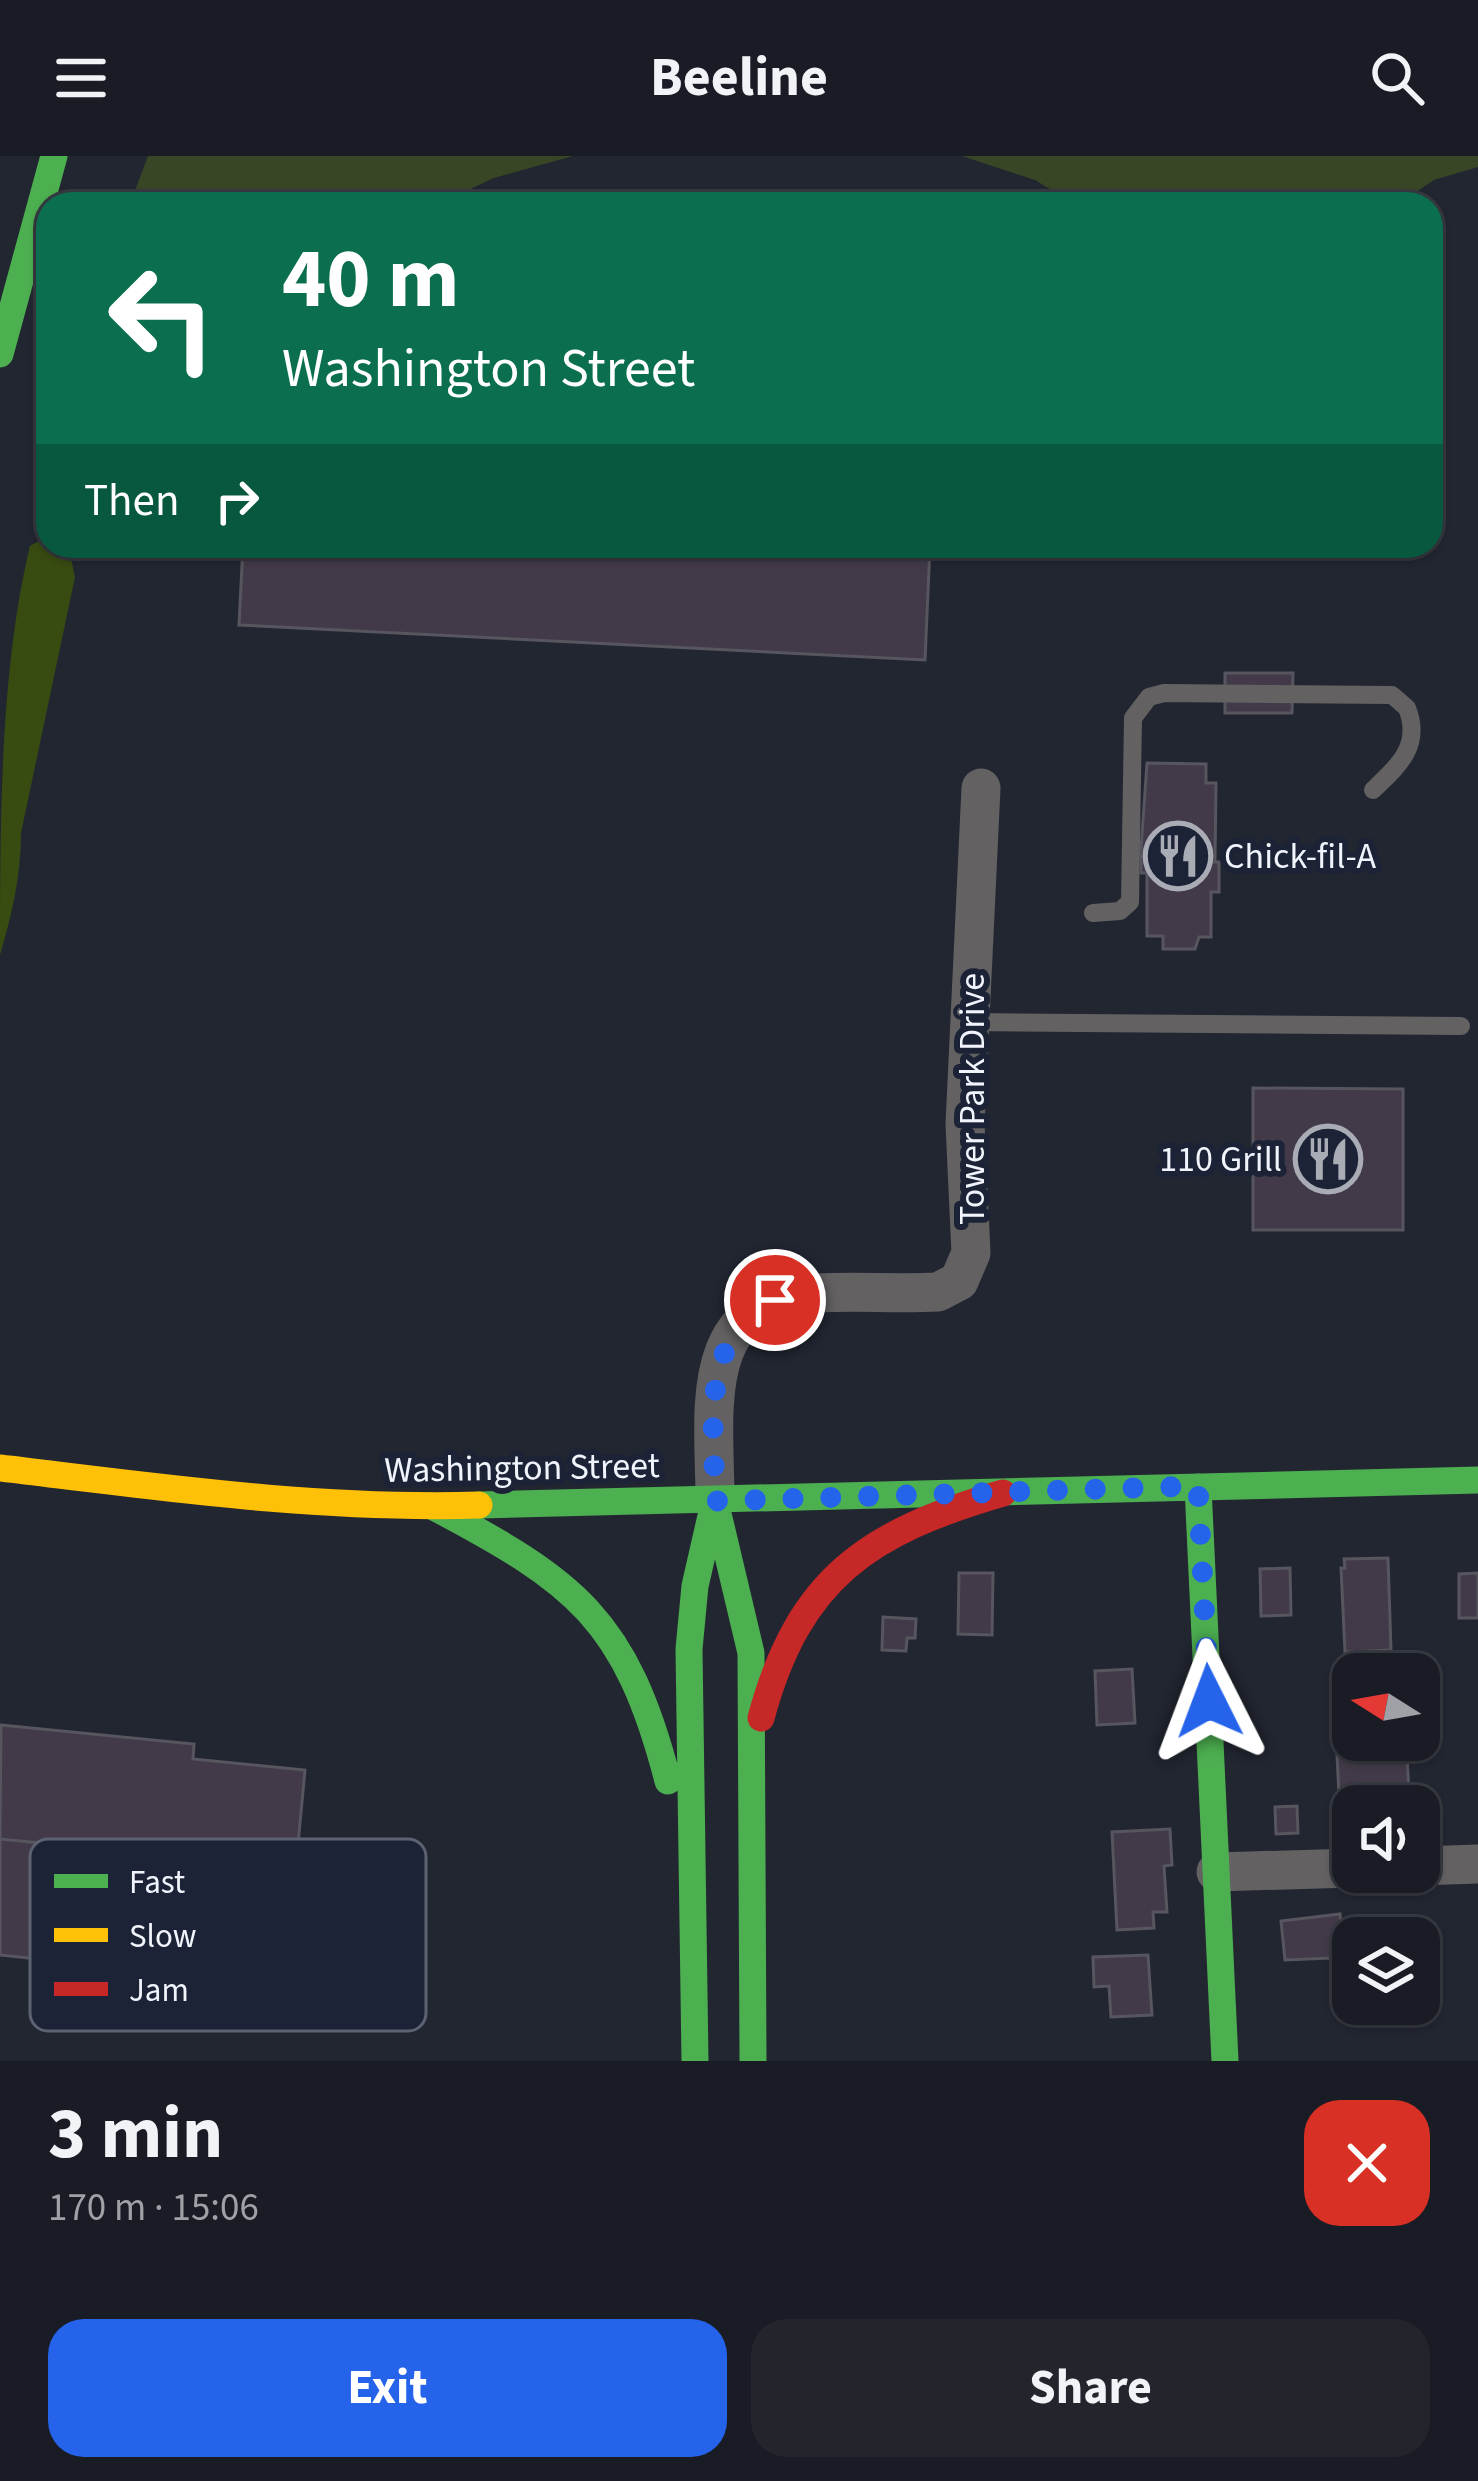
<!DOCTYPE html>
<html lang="en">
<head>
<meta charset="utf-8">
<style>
	:root { --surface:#1a1c25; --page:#23252d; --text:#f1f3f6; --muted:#9fa1a7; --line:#383a42; --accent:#2563eb }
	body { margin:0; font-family:"Source Sans 3",sans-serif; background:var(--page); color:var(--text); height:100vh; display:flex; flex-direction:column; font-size:45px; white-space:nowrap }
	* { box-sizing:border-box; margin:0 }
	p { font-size:39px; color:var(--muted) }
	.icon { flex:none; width:66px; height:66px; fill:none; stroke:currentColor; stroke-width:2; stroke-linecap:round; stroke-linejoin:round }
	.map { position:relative; height:1905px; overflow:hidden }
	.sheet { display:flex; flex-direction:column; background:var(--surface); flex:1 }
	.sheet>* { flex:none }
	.hud { position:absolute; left:36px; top:36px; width:1407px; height:366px; border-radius:36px; box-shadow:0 3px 9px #0004,0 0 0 3px var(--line); background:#0b6e4f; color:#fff; overflow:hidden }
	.needle { width:78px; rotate:281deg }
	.fabs { position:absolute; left:1332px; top:1497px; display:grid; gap:24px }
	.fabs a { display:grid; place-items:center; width:108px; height:108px; border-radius:24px; background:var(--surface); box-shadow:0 3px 9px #0004,0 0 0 3px var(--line); font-size:60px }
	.pin { position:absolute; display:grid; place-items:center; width:102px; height:102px; color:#fff; margin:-51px; border:6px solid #fff; border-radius:50%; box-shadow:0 3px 12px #0007 }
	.me { position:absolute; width:132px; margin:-66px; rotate:357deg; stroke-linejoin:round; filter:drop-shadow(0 0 9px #0008) }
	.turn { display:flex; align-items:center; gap:42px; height:252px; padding:0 48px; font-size:54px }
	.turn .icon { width:156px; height:156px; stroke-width:2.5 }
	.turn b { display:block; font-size:84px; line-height:102px }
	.then { display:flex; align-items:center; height:114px; padding:0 48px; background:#0003; gap:24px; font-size:45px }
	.round { display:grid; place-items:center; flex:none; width:126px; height:126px; border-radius:36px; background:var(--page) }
	.head { display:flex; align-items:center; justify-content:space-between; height:204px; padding:0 48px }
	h1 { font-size:72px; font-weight:700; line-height:90px }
	.cta { display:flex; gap:24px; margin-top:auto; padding:24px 48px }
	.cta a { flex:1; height:138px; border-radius:36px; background:var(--accent); color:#fff; font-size:48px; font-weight:700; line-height:138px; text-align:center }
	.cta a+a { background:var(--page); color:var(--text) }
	header { display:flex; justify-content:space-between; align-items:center; height:156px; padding:0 48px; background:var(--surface); font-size:54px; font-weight:700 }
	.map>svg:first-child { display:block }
</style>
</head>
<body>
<header><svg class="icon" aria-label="menu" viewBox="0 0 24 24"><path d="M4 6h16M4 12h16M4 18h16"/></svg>Beeline<svg class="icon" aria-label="search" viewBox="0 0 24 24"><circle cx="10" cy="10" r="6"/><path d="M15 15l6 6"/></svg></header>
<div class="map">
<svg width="1478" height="1905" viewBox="0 0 1478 1905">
	<rect width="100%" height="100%" fill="#222631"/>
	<path fill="#384626" d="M148,0H573L494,22L438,48H130Z
		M962,0H1478V11L1434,24L1398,48H1074L1035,24Z"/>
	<path fill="#384b11" d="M39,385L70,398L75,421L21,677C21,720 12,758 0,799C0,667 0,513 30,390Z"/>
	<path fill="#423a48" stroke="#57555d" stroke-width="3" d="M243,390H930L925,504L239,469Z
		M1225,517H1293L1292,557H1225Z
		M1147,607L1206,608V627H1216L1215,706H1219V736H1211V781H1199L1195,793H1163V780H1147V717H1141V693Z
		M1253,932L1403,933V1074H1253Z
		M1388,1402L1391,1494L1345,1496L1341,1412H1345L1344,1403Z
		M1290,1412L1291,1459L1261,1460L1260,1413Z
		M959,1417H993L992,1479L958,1478Z
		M1478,1417V1462H1459V1418Z
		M883,1461L916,1463L915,1482H907L906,1495L882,1494Z
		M1132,1513L1135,1567L1097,1569L1095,1515Z
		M1,1569L194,1588L193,1603L305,1614L294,1731L140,1715L142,1697L0,1683Z
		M1383,1584H1406L1409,1636L1339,1639L1337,1599L1384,1596Z
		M1297,1650L1298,1677L1276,1678L1275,1651Z
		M1170,1673L1172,1709L1164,1710L1167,1756H1153L1154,1772L1117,1774L1112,1676Z
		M0,1683L131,1696L117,1835L65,1830L67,1806L0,1799Z
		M1340,1758L1344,1806L1332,1807L1331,1802L1285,1804L1281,1765Z
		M1148,1799L1152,1859L1111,1861L1109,1830L1094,1831L1093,1801Z"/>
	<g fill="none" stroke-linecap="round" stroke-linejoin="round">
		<path stroke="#636162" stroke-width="18" d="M1093,757L1120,755L1130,746L1133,562L1149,541L1164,537L1392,539L1407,552C1422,590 1398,610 1373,634
			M969,866L1461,870"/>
		<path stroke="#636162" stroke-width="39" d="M715,1345C715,1255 694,1144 817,1137C857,1135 898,1138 938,1136L959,1125L971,1097L965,968L981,632
			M1419,1710L1478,1708
			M1216,1716L1353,1712"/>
		<path stroke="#4caf50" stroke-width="27" d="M0,198L54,0
			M1198,1331L1225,1905
			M715,1345L751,1497L753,1905
			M479,1349L1478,1324
			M432,1350C576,1426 626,1463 668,1625
			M695,1905L689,1493L695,1430L711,1360"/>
		<path stroke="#ffc107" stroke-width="27" d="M0,1312C159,1331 318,1354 479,1349"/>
		<path stroke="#c62828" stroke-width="27" d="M761,1562C799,1421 869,1376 1003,1337"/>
	</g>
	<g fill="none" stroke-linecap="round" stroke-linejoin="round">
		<path stroke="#2563eb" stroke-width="21" stroke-dasharray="0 37.8" d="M775,1144C697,1180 715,1274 715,1345L1198,1330L1209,1545"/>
	</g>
	<defs>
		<symbol id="restaurant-ring" viewBox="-11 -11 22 22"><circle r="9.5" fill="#1c2337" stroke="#a9acb5" stroke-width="1.5"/><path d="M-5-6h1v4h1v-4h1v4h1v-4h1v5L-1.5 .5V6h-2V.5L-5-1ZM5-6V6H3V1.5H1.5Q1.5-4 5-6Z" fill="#a9acb5"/></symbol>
	</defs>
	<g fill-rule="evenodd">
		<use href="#restaurant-ring" x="1140" y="662" width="76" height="76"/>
		<use href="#restaurant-ring" x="1290" y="965" width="76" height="76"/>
	</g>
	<g text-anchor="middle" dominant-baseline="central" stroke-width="12" stroke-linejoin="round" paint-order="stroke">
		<g font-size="36" fill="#f1f4fc" stroke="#1c2337" text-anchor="start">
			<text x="1224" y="700">Chick-fil-A</text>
			<text x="1282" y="1003" text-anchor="end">110 Grill</text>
		</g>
		<g font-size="36" fill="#f1f4fc" stroke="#1c2337">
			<text transform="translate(972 943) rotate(-90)">Tower Park Drive</text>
			<text transform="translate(522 1312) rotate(-1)">Washington Street</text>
		</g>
	</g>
	<rect x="30" y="1683" width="396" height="192" rx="18" fill="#1c2337" stroke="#5c6272" stroke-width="3"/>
	<rect x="54" y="1718" width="54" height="14" fill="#4caf50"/>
	<rect x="54" y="1772" width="54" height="14" fill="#ffc107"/>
	<rect x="54" y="1826" width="54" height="14" fill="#c62828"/>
	<g font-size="33" fill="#f1f4fc">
		<text x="129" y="1737">Fast</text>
		<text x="129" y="1791">Slow</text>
		<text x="129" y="1845">Jam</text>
	</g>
</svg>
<div class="fabs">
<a><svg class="needle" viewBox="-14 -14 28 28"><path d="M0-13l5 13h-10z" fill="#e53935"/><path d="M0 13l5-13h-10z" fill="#9fa1a7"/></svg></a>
<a><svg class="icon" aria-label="sound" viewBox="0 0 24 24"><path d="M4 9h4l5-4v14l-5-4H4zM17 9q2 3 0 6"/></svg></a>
<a><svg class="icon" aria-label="layers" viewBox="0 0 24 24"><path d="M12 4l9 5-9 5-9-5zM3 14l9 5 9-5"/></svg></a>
</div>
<div class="pin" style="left:775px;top:1144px;background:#d93025"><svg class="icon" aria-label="arrive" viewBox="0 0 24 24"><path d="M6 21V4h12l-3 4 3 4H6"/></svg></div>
<svg class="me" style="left:1209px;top:1545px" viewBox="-20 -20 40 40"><path d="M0-17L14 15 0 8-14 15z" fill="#2563eb" stroke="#fff" stroke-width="4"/></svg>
<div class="hud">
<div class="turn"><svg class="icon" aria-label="left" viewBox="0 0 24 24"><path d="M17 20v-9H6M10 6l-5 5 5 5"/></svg><div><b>40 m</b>Washington Street</div></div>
<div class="then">Then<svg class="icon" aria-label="right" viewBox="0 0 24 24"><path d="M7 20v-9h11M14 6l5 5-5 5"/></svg></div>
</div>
</div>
<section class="sheet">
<div class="head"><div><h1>3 min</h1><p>170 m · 15:06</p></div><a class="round" style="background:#d93025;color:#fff"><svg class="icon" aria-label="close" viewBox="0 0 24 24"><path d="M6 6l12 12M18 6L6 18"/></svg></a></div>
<div class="cta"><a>Exit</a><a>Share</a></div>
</section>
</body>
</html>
